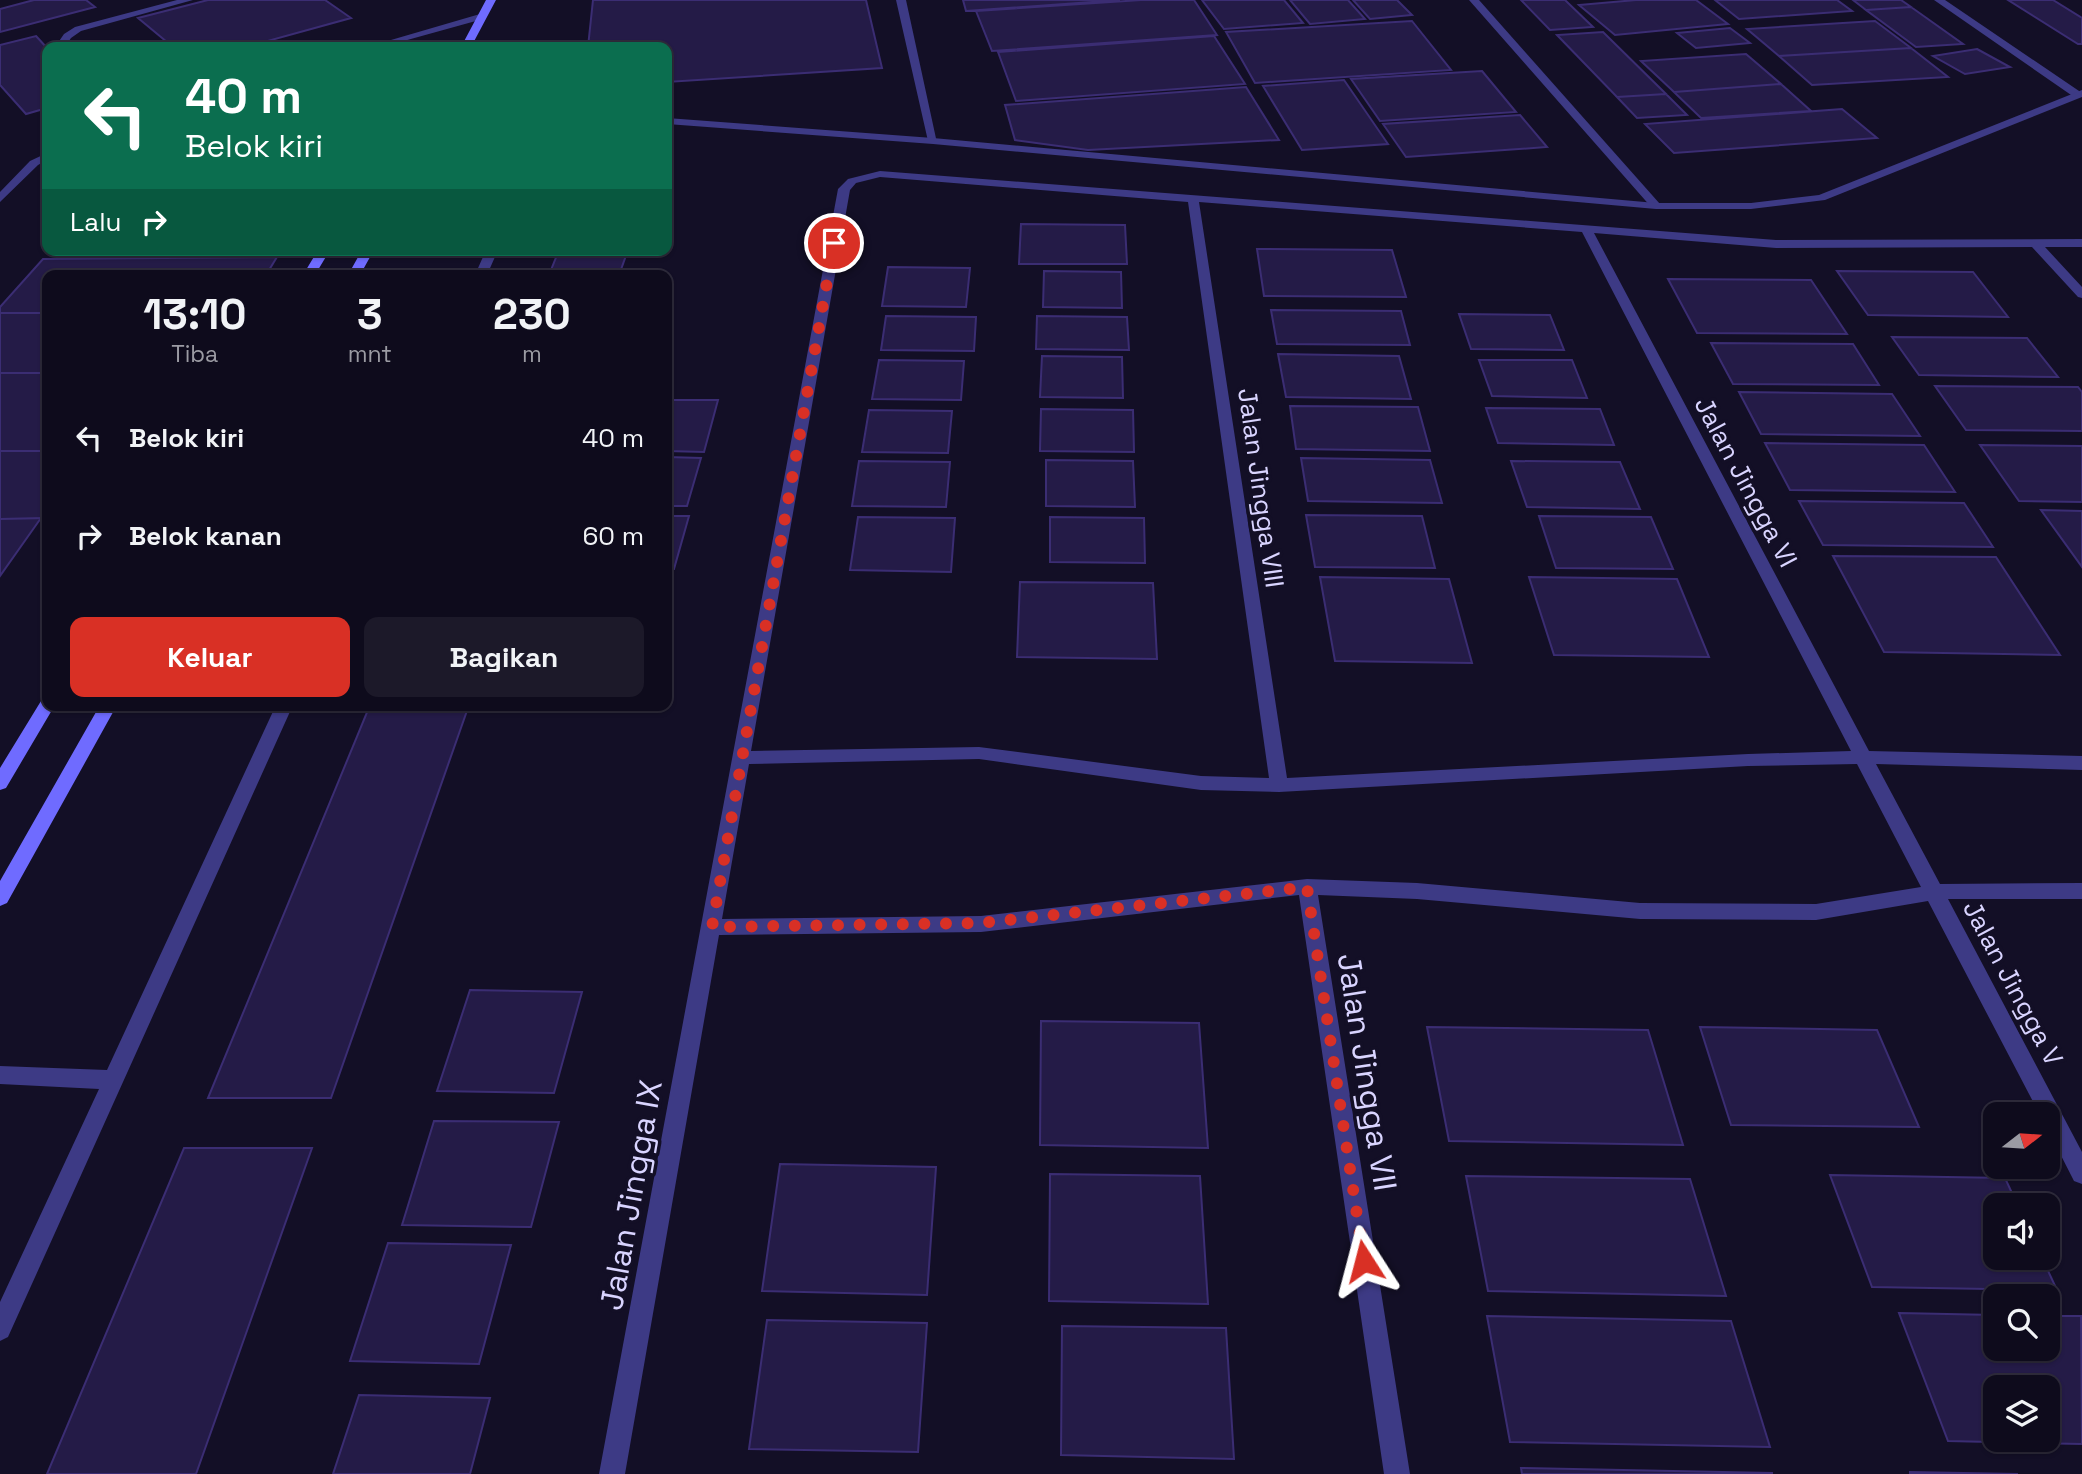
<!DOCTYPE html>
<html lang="id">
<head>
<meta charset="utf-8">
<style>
	:root { --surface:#0e0b1c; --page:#1c1929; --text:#f1f3f6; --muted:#9b9ba3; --line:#2e2b3b; --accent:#d93025 }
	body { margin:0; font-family:"Space Grotesk",sans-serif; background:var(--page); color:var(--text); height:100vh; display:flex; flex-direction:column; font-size:26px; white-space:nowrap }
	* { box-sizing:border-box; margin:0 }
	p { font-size:23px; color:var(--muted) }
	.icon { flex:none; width:38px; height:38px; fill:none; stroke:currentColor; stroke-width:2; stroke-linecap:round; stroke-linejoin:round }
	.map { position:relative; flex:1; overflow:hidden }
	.sheet { position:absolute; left:42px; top:270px; width:630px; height:441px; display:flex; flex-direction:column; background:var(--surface); border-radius:14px; box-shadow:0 2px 5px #0004,0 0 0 2px var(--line) }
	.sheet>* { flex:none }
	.top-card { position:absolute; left:42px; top:42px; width:630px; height:214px; border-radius:14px; box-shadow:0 2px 5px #0004,0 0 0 2px var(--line); background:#0b6e4f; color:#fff; overflow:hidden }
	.needle { width:46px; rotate:73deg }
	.tools { position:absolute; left:1983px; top:1102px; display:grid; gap:14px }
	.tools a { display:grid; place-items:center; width:77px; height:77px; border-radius:14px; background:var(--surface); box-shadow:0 2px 5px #0004,0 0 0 2px var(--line); font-size:35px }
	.pin { position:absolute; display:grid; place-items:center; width:60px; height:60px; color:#fff; margin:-30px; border:4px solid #fff; border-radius:50%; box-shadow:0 2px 7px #0007 }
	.me { position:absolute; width:77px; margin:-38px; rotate:351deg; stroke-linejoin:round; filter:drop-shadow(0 0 5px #0008) }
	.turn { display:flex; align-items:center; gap:24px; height:147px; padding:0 28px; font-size:32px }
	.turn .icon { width:91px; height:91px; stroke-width:2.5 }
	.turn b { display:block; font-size:49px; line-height:60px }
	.then { display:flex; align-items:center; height:66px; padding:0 28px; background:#0003; gap:14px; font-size:26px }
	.eta { display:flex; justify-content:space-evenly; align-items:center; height:119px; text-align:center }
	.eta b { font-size:42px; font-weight:800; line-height:49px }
	.action { display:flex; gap:14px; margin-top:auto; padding:14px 28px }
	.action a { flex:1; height:80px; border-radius:14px; background:var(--accent); color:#fff; font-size:28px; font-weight:800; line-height:80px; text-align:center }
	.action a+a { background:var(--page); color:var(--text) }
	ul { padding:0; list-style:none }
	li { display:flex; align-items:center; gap:21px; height:98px; padding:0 28px }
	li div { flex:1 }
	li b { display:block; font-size:26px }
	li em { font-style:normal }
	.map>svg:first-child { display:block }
</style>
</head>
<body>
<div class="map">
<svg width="2082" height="1474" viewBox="0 0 2082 1474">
	<rect width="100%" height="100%" fill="#130f26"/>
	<path fill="#241b47" stroke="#3b2d73" stroke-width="2" fill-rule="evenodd" d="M34,0H86L95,7L0,32V9Z
		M208,0H325L351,18L246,47H173L138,18Z
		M593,0H866L882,68L667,82V47H588Z
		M963,0H1120L966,11Z
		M1141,0H1194L1217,35L992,51L976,11Z
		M1202,0H1284L1303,23L1224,29Z
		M1290,0H1348L1365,19L1310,24Z
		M1353,0H1397L1412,15L1370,19Z
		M1521,0H1565L1593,27L1550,30Z
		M1636,0H1696L1728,24L1615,35L1579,5Z
		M1715,0H1837L1852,11L1739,19Z
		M1853,0H1901L1911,7L1866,10Z
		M2008,0H2053L2082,18V44H2078Z
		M1911,7L1963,44L1916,47L1866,10Z
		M1412,21L1451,70L1255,83L1226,32Z
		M1875,21L1911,48L1779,56L1747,29Z
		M1730,28L1750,43L1696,48L1677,33Z
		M1603,32L1666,94L1617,97L1557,35Z
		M36,36L47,48V108L26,114L0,85V45Z
		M1214,36L1245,84L1016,101L998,52Z
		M1911,48L1948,77L1812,85L1779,56Z
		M1977,49L2010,67L1965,74L1933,56Z
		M1746,54L1781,84L1674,92L1641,61Z
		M1482,71L1516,112L1380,121L1351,79Z
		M1344,80L1388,144L1302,150L1263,86Z
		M1781,84L1811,111L1701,118L1674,92Z
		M1246,87L1279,140L1088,150L1015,140L1005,105Z
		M1666,94L1687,115L1637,118L1617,97Z
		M1842,109L1877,138L1674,153L1645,124Z
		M1520,115L1547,147L1406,157L1383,124Z
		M1021,224L1125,225L1127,264H1019Z
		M1257,249L1392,250L1406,297L1264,296Z
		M559,250H628L619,275H549Z
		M277,257L266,275H47V313H0V307L43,259Z
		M888,267L970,268L966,307L882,306Z
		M1044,271L1121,272L1122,308L1043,307Z
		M1837,271L1973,272L2008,317L1868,315Z
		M1668,279L1811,280L1847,334L1697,333Z
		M1271,310L1401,311L1410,345L1277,344Z
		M0,313H47V373H0Z
		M1459,314L1550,315L1564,350L1471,349Z
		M886,316L976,317L974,351L881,350Z
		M1037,316L1127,317L1129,350L1036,349Z
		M1892,337L2027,338L2058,377L1919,375Z
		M1711,343L1853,344L1879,385L1733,384Z
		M1278,354L1399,356L1411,399L1286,397Z
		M1042,356L1122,357L1123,398L1040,397Z
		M879,360L964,361L961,400L872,399Z
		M1479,360H1572L1587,398L1492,396Z
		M0,373H47V451H0Z
		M1935,386L2078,387L2082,392V431L1966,430Z
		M1739,392L1892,394L1920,436L1761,434Z
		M667,400H718L704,452L667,451Z
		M1290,406L1418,407L1430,451L1296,449Z
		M1486,408L1600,409L1614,445L1498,443Z
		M1041,409L1133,410L1134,452L1040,451Z
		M869,410L952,411L948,453L862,452Z
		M1765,443L1924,445L1955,492L1790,490Z
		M1980,445L2082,446V502L2019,501Z
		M0,451H47V518L0,519Z
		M667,457L701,458L687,506H667Z
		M1301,458L1430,460L1442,503L1308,501Z
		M1046,460L1133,461L1135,507L1046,506Z
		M859,461L950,462L946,507L852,506Z
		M1511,461L1620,462L1640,509L1527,507Z
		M1799,501L1964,503L1993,547L1823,545Z
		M2041,510L2082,511V567Z
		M1306,515L1422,516L1435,568L1315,567Z
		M667,516H689L674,569H667Z
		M1539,516L1651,517L1673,569L1556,568Z
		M858,517L955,518L951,572L850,570Z
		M1050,517L1144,518L1145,563L1050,562Z
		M41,518L0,576V519Z
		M1833,556L1996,557L2060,655L1884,652Z
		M1320,577L1449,579L1472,663L1335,661Z
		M1529,577L1677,579L1709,657L1554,655Z
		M1020,582L1153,583L1157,659L1017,657Z
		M370,705H469L331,1098H208Z
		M470,990L582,992L554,1093L437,1091Z
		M1041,1021L1199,1023L1208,1148L1040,1145Z
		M1427,1027L1648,1030L1683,1145L1449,1141Z
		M1700,1027L1877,1030L1919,1127L1731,1125Z
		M434,1121L559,1122L531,1227L402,1225Z
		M184,1148H312L196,1474H47Z
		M780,1164L936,1167L927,1295L762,1291Z
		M1050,1174L1200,1176L1208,1304L1049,1301Z
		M1830,1175L2005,1178L2018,1206H1995V1258H2042L2057,1290L1872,1287Z
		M1466,1176L1690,1179L1726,1296L1488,1291Z
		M388,1243L511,1245L479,1364L350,1361Z
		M1899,1313L1995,1315V1349H2048V1316H2081L2082,1444L1948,1441ZM1995,1388H2048V1440H1995Z
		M1487,1316L1731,1321L1770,1447L1510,1442Z
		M767,1320L927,1323L918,1452L749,1449Z
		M1062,1326L1226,1328L1234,1459L1061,1455Z
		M359,1395L490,1398L470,1474H333Z
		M1521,1468L1772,1473V1474H1522Z
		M1910,1472L2018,1474H1910Z"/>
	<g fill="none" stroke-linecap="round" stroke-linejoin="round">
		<path fill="#3d3a85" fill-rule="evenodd" d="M177,0H193L81,31L71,38L65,47H55L64,34L75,27Z
			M896,0H906L937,143L928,141Z
			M1469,0H1479L1660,204V208H1652Z
			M1934,0H1945L2082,93V97H2074Z
			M480,14L485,17L483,19L382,47H367Z
			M47,153V160L38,165L0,202V192L30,161Z
			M486,250H498L487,275H475Z
			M276,705H293L8,1337L0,1341V1302L99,1089L0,1084V1066L107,1070Z"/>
		<path fill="#3d3a85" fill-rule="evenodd" d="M2082,90V97L1825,200L1751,209H1656L933,144L667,124V118L933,138L1656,203H1751L1819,195Z
			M880,171L1776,240L2082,239V247H2045L2082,287V298L2078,297L2032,247L1776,248L1594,233L1869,751L2082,756V770L1876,764L1940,884L2082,883V899H1948L2082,1152V1184L2074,1181L2048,1130V1115H2040L1928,901L1816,920L1640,919L1417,899L1318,895L1410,1474H1384L1299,895L981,932L719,935L625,1474H599L838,189L848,179ZM880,177L1188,202L1269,778L1201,776L979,747L751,751L850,190L856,183ZM1199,202L1582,232L1851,751L1748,754L1287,778ZM979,759L1201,790L1279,792L1748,766L1857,764L1921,887L1816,904L1640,903L1417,883L1307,879L981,916L722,919L749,764Z"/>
		<path fill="#6f6bff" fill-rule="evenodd" d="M486,0H496L471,47H461Z
			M318,250H330L315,275H303Z
			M362,250H374L360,275H348Z
			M47,699V705H55L6,788L0,790V768L41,701Z
			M100,705H117L7,903L0,906V881Z"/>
	</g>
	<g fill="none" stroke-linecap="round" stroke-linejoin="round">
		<path stroke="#d93025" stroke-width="12" stroke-dasharray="0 21.6" d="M834,243L712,927L981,923L1307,887L1364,1261"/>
	</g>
	<g text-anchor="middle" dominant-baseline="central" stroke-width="7" stroke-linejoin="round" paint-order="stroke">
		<g font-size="26" fill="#d9d4ff" stroke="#130f26">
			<text transform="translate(1746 482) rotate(62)">Jalan Jingga VI</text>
			<text transform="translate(1261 488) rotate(82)">Jalan Jingga VIII</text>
			<text transform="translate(2013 983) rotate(62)">Jalan Jingga V</text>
		</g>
		<g font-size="32" fill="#d9d4ff" stroke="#130f26">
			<text transform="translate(1367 1072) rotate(81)">Jalan Jingga VII</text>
			<text transform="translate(631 1195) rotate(-80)">Jalan Jingga IX</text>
		</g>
	</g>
</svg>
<div class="tools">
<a><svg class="needle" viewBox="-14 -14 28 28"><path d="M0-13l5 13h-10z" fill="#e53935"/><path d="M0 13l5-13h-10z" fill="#9b9ba3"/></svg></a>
<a><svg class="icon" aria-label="sound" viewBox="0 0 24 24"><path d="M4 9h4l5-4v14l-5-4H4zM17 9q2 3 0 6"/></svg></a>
<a><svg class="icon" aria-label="search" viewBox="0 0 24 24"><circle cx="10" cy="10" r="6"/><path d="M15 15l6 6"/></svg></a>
<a><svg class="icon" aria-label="layers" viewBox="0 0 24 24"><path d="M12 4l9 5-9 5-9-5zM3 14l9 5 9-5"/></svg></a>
</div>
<div class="pin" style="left:834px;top:243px;background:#d93025"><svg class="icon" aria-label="arrive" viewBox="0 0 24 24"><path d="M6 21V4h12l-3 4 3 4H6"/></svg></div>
<svg class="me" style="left:1364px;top:1261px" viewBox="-20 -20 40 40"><path d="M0-17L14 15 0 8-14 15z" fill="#d93025" stroke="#fff" stroke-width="4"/></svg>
<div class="top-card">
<div class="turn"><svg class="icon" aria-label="left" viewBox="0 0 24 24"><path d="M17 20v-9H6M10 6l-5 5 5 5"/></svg><div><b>40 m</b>Belok kiri</div></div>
<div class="then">Lalu<svg class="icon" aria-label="right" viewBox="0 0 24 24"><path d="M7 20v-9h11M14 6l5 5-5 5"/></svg></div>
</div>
<section class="sheet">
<div class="eta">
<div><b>13:10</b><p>Tiba</p></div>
<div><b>3</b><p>mnt</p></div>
<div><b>230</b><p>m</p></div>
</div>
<ul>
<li><svg class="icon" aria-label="left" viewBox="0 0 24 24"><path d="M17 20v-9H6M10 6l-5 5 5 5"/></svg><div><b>Belok kiri</b></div><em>40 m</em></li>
<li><svg class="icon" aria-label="right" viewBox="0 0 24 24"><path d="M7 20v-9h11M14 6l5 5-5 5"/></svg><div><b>Belok kanan</b></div><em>60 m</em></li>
</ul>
<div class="action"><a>Keluar</a><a>Bagikan</a></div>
</section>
</div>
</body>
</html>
